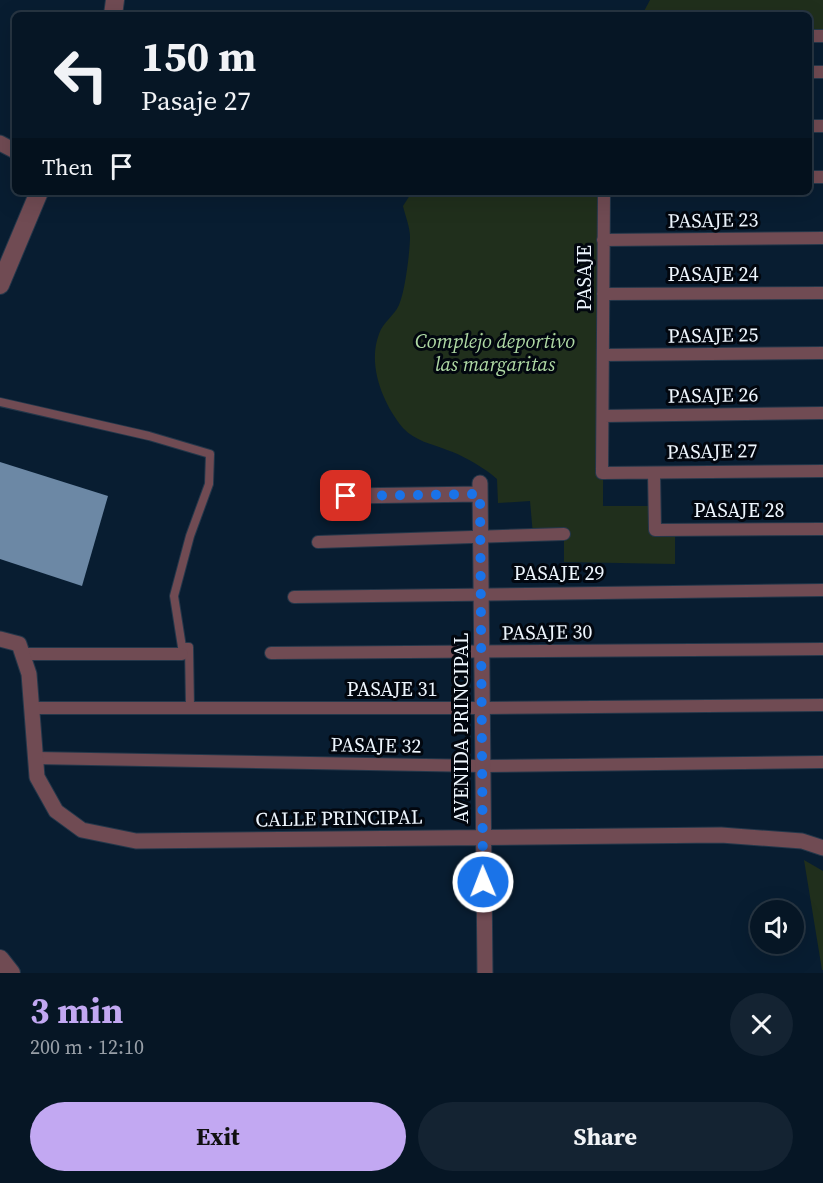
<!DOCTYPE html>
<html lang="en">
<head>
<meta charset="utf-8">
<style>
	:root { --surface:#061625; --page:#142332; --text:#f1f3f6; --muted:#989fa7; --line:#273542; --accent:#c2a8f2 }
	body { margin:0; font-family:"Source Serif 4",serif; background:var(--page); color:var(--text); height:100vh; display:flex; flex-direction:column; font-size:22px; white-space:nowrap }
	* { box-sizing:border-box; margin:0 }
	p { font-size:20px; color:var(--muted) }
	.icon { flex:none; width:33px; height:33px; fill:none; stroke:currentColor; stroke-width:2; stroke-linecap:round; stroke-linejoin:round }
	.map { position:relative; height:973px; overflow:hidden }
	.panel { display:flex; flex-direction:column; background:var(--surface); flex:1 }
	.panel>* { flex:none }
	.top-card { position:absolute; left:12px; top:12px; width:800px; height:183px; border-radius:9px; box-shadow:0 6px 24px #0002,0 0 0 2px var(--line); background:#061625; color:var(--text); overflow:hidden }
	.fabs { position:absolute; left:750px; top:900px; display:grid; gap:12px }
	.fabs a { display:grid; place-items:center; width:54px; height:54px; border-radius:50%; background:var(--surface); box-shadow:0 6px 24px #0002,0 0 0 2px var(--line); font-size:30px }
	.pin { position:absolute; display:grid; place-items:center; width:51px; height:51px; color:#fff; margin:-26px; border-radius:12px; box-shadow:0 3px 9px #0006 }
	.me { position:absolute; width:66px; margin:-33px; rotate:359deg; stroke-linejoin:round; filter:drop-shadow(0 0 4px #0008) }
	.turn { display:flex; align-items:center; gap:21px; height:126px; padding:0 30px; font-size:27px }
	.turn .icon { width:78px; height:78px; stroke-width:2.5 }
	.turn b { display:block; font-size:42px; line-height:51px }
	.then { display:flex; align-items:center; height:57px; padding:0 30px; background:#0003; gap:12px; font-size:22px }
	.round { display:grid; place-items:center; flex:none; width:63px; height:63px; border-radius:32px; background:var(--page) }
	.headline { display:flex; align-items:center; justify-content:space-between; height:102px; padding:0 30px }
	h1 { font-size:36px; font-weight:700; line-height:45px; color:var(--accent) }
	.action { display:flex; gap:12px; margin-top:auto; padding:12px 30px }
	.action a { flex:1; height:69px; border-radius:36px; background:var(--accent); color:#111; font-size:24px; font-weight:700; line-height:69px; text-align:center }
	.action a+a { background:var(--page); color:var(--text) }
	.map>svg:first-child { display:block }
</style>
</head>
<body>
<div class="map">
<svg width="823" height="973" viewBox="0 0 823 973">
	<rect width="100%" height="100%" fill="#081d31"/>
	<path fill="#202f1c" d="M650,0H823V36L809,37L808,15H642Z
		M412,192H604L603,506H655V530H675V564L564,562V534L533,535L530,501L498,503L497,479L491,474C479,465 462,455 447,450C432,444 415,441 403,428C383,404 367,365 379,334C383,322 394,316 399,305C405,292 410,251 410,237C410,227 405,215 403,206Z
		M804,860L823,871V970H822Z"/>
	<path fill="#6c88a5" d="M0,462L108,496L82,586L0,559Z"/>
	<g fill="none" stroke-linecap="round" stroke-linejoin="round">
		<defs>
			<path id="service" d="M0,402L149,436L210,454L209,484L190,536L174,596L182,647H189L190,708"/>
			<path id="pedestrian" d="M808,36H823
				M808,72H823
				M808,126H823
				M808,177H823
				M604,192L602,473L823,471
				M603,240L823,238
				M603,294L823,293
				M603,355L823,353
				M603,416L823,413
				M654,473L655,530L823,529
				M318,542L564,534
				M294,597L823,590
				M271,653L823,649
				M22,654H182
				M33,708H482L823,705
				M35,758L482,766L823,762"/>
			<path id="minor" d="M0,143L15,151
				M480,483L485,973
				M346,496L480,494
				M0,639L19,644L29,674L37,777L56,811L82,830L136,841L721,835L802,841L823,848"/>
			<path id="tertiary" d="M113,15L115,0
				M0,285L39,192
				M0,959L11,973"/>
		</defs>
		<use href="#service" stroke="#24374a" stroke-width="10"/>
		<use href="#pedestrian" stroke="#24374a" stroke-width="14"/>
		<use href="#minor" stroke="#24374a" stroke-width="17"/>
		<use href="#tertiary" stroke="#24374a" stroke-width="20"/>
		<use href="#service" stroke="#704b53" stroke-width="8"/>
		<use href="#pedestrian" stroke="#704b53" stroke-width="12"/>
		<use href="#minor" stroke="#704b53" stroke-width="15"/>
		<use href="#tertiary" stroke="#704b53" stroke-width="18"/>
	</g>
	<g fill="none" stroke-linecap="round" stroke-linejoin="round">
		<path stroke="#1a73e8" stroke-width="10" stroke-dasharray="0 18" d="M346,496L480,494L483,882"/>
	</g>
	<g text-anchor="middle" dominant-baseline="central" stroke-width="6" stroke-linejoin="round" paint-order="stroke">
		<g font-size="20" fill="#eef6fe" stroke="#02070f">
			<text transform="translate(713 220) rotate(-1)">PASAJE 23</text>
			<text x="713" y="274">PASAJE 24</text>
			<text transform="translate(584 278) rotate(-90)">PASAJE</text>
			<text transform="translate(713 335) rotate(-1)">PASAJE 25</text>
			<text transform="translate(713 395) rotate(-1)">PASAJE 26</text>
			<text transform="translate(712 451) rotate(-1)">PASAJE 27</text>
			<text x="739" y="510">PASAJE 28</text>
			<text x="559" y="573">PASAJE 29</text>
			<text transform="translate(547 632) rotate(-1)">PASAJE 30</text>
			<text x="392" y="689">PASAJE 31</text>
			<text transform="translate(461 728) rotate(-90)">AVENIDA PRINCIPAL</text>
			<text transform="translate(376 745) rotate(1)">PASAJE 32</text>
			<text transform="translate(339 818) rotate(-1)">CALLE PRINCIPAL</text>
		</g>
		<g font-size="20" font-style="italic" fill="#afd9a4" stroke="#02070f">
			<text x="495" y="341">Complejo deportivo<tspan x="495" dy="23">las margaritas</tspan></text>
		</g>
	</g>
</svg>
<div class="fabs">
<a><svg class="icon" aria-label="sound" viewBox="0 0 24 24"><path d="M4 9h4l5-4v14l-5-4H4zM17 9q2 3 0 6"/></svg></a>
</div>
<div class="pin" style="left:346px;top:496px;background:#d93025"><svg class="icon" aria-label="arrive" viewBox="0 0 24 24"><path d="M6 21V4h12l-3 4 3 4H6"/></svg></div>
<svg class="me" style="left:483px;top:882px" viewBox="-20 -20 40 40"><circle r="17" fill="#1a73e8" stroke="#fff" stroke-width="3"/><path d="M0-11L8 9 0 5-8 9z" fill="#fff"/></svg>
<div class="top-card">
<div class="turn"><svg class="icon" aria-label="left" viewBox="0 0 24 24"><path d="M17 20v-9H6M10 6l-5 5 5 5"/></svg><div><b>150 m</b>Pasaje 27</div></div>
<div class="then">Then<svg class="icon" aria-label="arrive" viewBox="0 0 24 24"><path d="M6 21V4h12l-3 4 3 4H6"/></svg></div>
</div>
</div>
<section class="panel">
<div class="headline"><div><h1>3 min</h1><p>200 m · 12:10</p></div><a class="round"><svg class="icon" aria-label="close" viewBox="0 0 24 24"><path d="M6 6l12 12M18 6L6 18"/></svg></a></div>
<div class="action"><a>Exit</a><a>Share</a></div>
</section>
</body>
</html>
